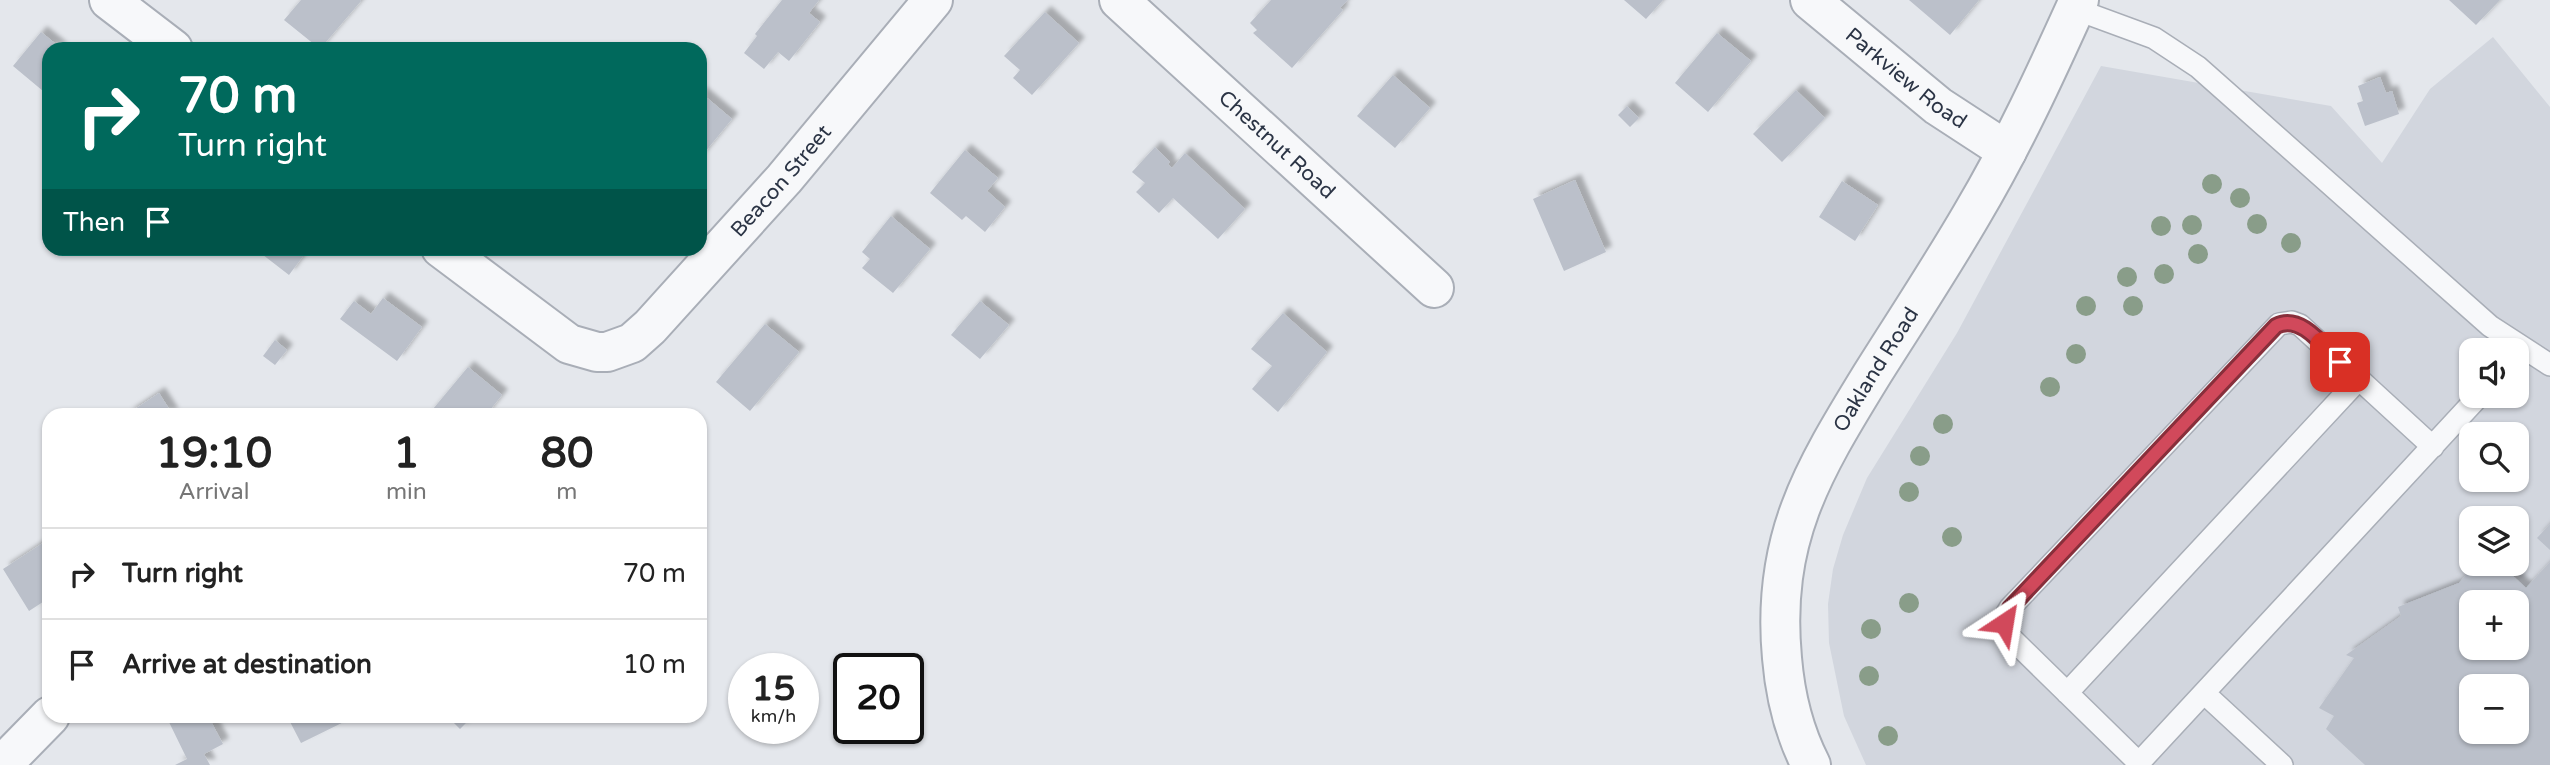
<!DOCTYPE html>
<html lang="en">
<head>
<meta charset="utf-8">
<style>
	:root { --surface:#fff; --page:#f2f2f2; --text:#222; --muted:#767676; --line:#e0e0e0 }
	body { margin:0; font-family:"Varela Round",sans-serif; background:var(--page); color:var(--text); height:100vh; display:flex; flex-direction:column; font-size:26px; white-space:nowrap }
	* { box-sizing:border-box; margin:0 }
	p { font-size:23px; color:var(--muted) }
	.icon { flex:none; width:38px; height:38px; fill:none; stroke:currentColor; stroke-width:2; stroke-linecap:round; stroke-linejoin:round }
	.map { position:relative; flex:1; overflow:hidden }
	.sheet { position:absolute; left:42px; top:408px; width:665px; height:315px; display:flex; flex-direction:column; background:var(--surface); border-radius:21px; box-shadow:0 2px 5px #0004 }
	.sheet>* { flex:none }
	.guide { position:absolute; left:42px; top:42px; width:665px; height:214px; border-radius:21px; box-shadow:0 2px 5px #0004; background:#00695c; color:#fff; overflow:hidden }
	.controls { position:absolute; left:2459px; top:338px; display:grid; gap:14px }
	.controls a { display:grid; place-items:center; width:70px; height:70px; border-radius:14px; background:var(--surface); box-shadow:0 2px 5px #0004; font-size:35px }
	.speed { position:absolute; left:728px; top:653px; display:flex; gap:14px; font-size:35px; font-weight:700; text-align:center }
	.speed>* { display:grid; place-content:center; width:91px; height:91px; border-radius:50%; background:var(--surface); box-shadow:0 2px 5px #0004; line-height:1 }
	.speed small { font-size:18px; font-weight:400 }
	.speed .limit { border:4px solid #111; border-radius:10px; background:#fff; color:#111 }
	.pin { position:absolute; display:grid; place-items:center; width:60px; height:60px; color:#fff; margin:-30px; border-radius:14px; box-shadow:0 4px 10px #0006 }
	.me { position:absolute; width:77px; margin:-38px; rotate:33deg; stroke-linejoin:round; filter:drop-shadow(0 0 5px #0008) }
	.turn { display:flex; align-items:center; gap:24px; height:147px; padding:0 21px; font-size:32px }
	.turn .icon { width:91px; height:91px; stroke-width:2.5 }
	.turn b { display:block; font-size:49px; line-height:60px }
	.then { display:flex; align-items:center; height:66px; padding:0 21px; background:#0003; gap:14px; font-size:26px }
	.eta { display:flex; justify-content:space-evenly; align-items:center; height:119px; text-align:center }
	.eta b { font-size:42px; font-weight:700; line-height:49px }
	ul { padding:0; list-style:none }
	li { display:flex; align-items:center; gap:21px; height:91px; padding:0 21px; border-top:2px solid var(--line) }
	li div { flex:1 }
	li b { display:block; font-size:26px }
	li em { font-style:normal }
	.map>svg:first-child { display:block }
</style>
</head>
<body>
<div class="map">
<svg width="2550" height="765" viewBox="0 0 2550 765">
	<defs>
		<filter id="shadow"><feDropShadow dx="6" dy="-6" stdDeviation="2" flood-color="#0004"/></filter>
	</defs>
	<rect width="100%" height="100%" fill="#e4e7ec"/>
	<path fill="#d2d6de" fill-rule="evenodd" d="M2493,37L2550,107V765H1866L1844,716L1829,643L1828,604L1833,569L1843,535L1867,478L1957,333L2101,66L2331,106L2382,163L2430,89ZM2471,350H2516V396H2471ZM2471,434H2516V480H2471ZM2471,518H2516V564H2471ZM2471,602H2516V648H2471ZM2471,686H2516V732H2471Z"/>
	<path fill="#bbc0ca" fill-rule="evenodd" filter="url(#shadow)" d="M301,0H360L361,1L320,49L284,20Z
		M782,0H819L809,13L820,22L789,61L778,52L764,69L744,53L757,36L755,34Z
		M1271,0H1348L1340,8L1343,10L1292,68L1253,33L1257,30L1250,23Z
		M1624,0H1663L1646,19Z
		M1909,0H1979L1950,35Z
		M2449,0H2500L2476,25Z
		M1045,12L1079,43L1032,95L1013,78L1020,70L1004,56Z
		M41,32L62,49H49V96L13,66Z
		M1717,33L1751,61L1708,112L1675,83Z
		M1393,75L1430,108L1395,148L1357,116Z
		M2380,77L2386,93L2392,91L2399,114L2365,126L2357,103L2363,101L2358,86Z
		M1796,90L1825,118L1782,162L1753,134Z
		M700,92L732,119L700,158Z
		M1627,106L1639,118L1630,127L1618,115Z
		M1155,147L1170,162L1168,164L1172,168L1185,153L1245,209L1218,239L1173,198L1159,213L1136,192L1145,183L1132,172Z
		M965,150L998,178L987,191L1005,207L985,232L966,216L962,220L930,193Z
		M1575,180L1606,252L1564,271L1533,199Z
		M1842,181L1878,205L1855,241L1819,217Z
		M891,216L930,249L893,293L862,268L870,259L862,252Z
		M254,248H309L289,275Z
		M383,298L422,327L397,361L340,319L354,301L371,314Z
		M980,301L1009,325L980,359L951,335Z
		M1283,313L1327,352L1278,412L1252,389L1272,366L1251,349Z
		M765,324L799,352L750,411L716,382Z
		M275,340L287,350L275,365L263,356Z
		M468,367L502,395L486,415H428Z
		M159,393L173,415H126Z
		M2550,524V550L2537,538Z
		M49,539V598L29,611L3,569Z
		M2550,562V765H2365L2326,729L2334,716L2319,708L2354,658L2346,655L2401,616L2398,607L2459,583L2476,564H2500L2526,588ZM2471,602H2516V648H2471ZM2471,686H2516V732H2471Z
		M172,716H208L223,744L204,754L210,765H175L187,759L167,718Z
		M287,716H356L301,743Z
		M447,716H473L460,729Z"/>
	<g fill="none" stroke-linecap="round" stroke-linejoin="round">
		<defs>
			<path id="lane" d="M2075,9L2154,38L2198,67L2490,326L2550,365
				M2067,693L2359,379
				M2204,693L2282,765
				M2137,765L2479,396
				M2141,765L2008,635L2004,618L2010,608L2279,324L2292,322L2300,325L2433,447"/>
			<g id="street">
				<path d="M109,0L173,49"/>
				<path id="s1" d="M1119,0L1434,288"/>
				<path id="s2" d="M1810,0L1938,106L2007,151"/>
				<path id="s3" d="M441,248L569,344L597,352H607L632,343L650,327L784,179L933,0"/>
				<path d="M2,765L50,716"/>
				<path id="s4" d="M1811,765C1794,732 1785,694 1782,658C1771,540 1812,472 1871,376C1905,322 1940,269 1972,214C2013,145 2046,73 2079,0"/>
			</g>
		</defs>
		<use href="#lane" stroke="#a9aeb7" stroke-width="24"/>
		<use href="#street" stroke="#a9aeb7" stroke-width="42"/>
		<use href="#lane" stroke="#f7f8fa" stroke-width="21"/>
		<use href="#street" stroke="#f7f8fa" stroke-width="38"/>
	</g>
	<g fill="#899d89">
		<circle cx="2212" cy="184" r="10"/>
		<circle cx="2240" cy="198" r="10"/>
		<circle cx="2257" cy="224" r="10"/>
		<circle cx="2192" cy="225" r="10"/>
		<circle cx="2161" cy="226" r="10"/>
		<circle cx="2291" cy="243" r="10"/>
		<circle cx="2198" cy="254" r="10"/>
		<circle cx="2164" cy="274" r="10"/>
		<circle cx="2127" cy="277" r="10"/>
		<circle cx="2086" cy="306" r="10"/>
		<circle cx="2133" cy="306" r="10"/>
		<circle cx="2076" cy="354" r="10"/>
		<circle cx="2050" cy="387" r="10"/>
		<circle cx="1943" cy="424" r="10"/>
		<circle cx="1920" cy="456" r="10"/>
		<circle cx="1909" cy="492" r="10"/>
		<circle cx="1952" cy="537" r="10"/>
		<circle cx="1909" cy="603" r="10"/>
		<circle cx="1871" cy="629" r="10"/>
		<circle cx="1869" cy="676" r="10"/>
		<circle cx="1888" cy="736" r="10"/>
	</g>
	<g fill="none" stroke-linecap="round" stroke-linejoin="round">
		<defs>
			<path id="route" d="M2004,623L2010,608L2276,326C2301,313 2324,347 2340,362"/>
		</defs>
		<use href="#route" stroke="#882f3b" stroke-width="18"/>
		<use href="#route" stroke="#d1495b" stroke-width="12"/>
	</g>
	<g text-anchor="middle" dominant-baseline="central" stroke-width="5" stroke-linejoin="round" paint-order="stroke">
		<g font-size="21" fill="#2b3445" stroke="#f4f6f9">
			<text stroke="none"><textPath href="#s2" startOffset="124">Parkview Road</textPath></text>
			<text stroke="none"><textPath href="#s1" startOffset="214">Chestnut Road</textPath></text>
			<text stroke="none"><textPath href="#s3" startOffset="446">Beacon Street</textPath></text>
			<text stroke="none"><textPath href="#s4" startOffset="422">Oakland Road</textPath></text>
		</g>
	</g>
</svg>
<div class="controls">
<a><svg class="icon" aria-label="sound" viewBox="0 0 24 24"><path d="M4 9h4l5-4v14l-5-4H4zM17 9q2 3 0 6"/></svg></a>
<a><svg class="icon" aria-label="search" viewBox="0 0 24 24"><circle cx="10" cy="10" r="6"/><path d="M15 15l6 6"/></svg></a>
<a><svg class="icon" aria-label="layers" viewBox="0 0 24 24"><path d="M12 4l9 5-9 5-9-5zM3 14l9 5 9-5"/></svg></a>
<a>+</a>
<a>−</a>
</div>
<div class="speed"><div>15<small>km/h</small></div><div class="limit">20</div></div>
<div class="pin" style="left:2340px;top:362px;background:#d93025"><svg class="icon" aria-label="arrive" viewBox="0 0 24 24"><path d="M6 21V4h12l-3 4 3 4H6"/></svg></div>
<svg class="me" style="left:2004px;top:623px" viewBox="-20 -20 40 40"><path d="M0-17L14 15 0 8-14 15z" fill="#d1495b" stroke="#fff" stroke-width="4"/></svg>
<div class="guide">
<div class="turn"><svg class="icon" aria-label="right" viewBox="0 0 24 24"><path d="M7 20v-9h11M14 6l5 5-5 5"/></svg><div><b>70 m</b>Turn right</div></div>
<div class="then">Then<svg class="icon" aria-label="arrive" viewBox="0 0 24 24"><path d="M6 21V4h12l-3 4 3 4H6"/></svg></div>
</div>
<section class="sheet">
<div class="eta">
<div><b>19:10</b><p>Arrival</p></div>
<div><b>1</b><p>min</p></div>
<div><b>80</b><p>m</p></div>
</div>
<ul>
<li><svg class="icon" aria-label="right" viewBox="0 0 24 24"><path d="M7 20v-9h11M14 6l5 5-5 5"/></svg><div><b>Turn right</b></div><em>70 m</em></li>
<li><svg class="icon" aria-label="arrive" viewBox="0 0 24 24"><path d="M6 21V4h12l-3 4 3 4H6"/></svg><div><b>Arrive at destination</b></div><em>10 m</em></li>
</ul>
</section>
</div>
</body>
</html>
